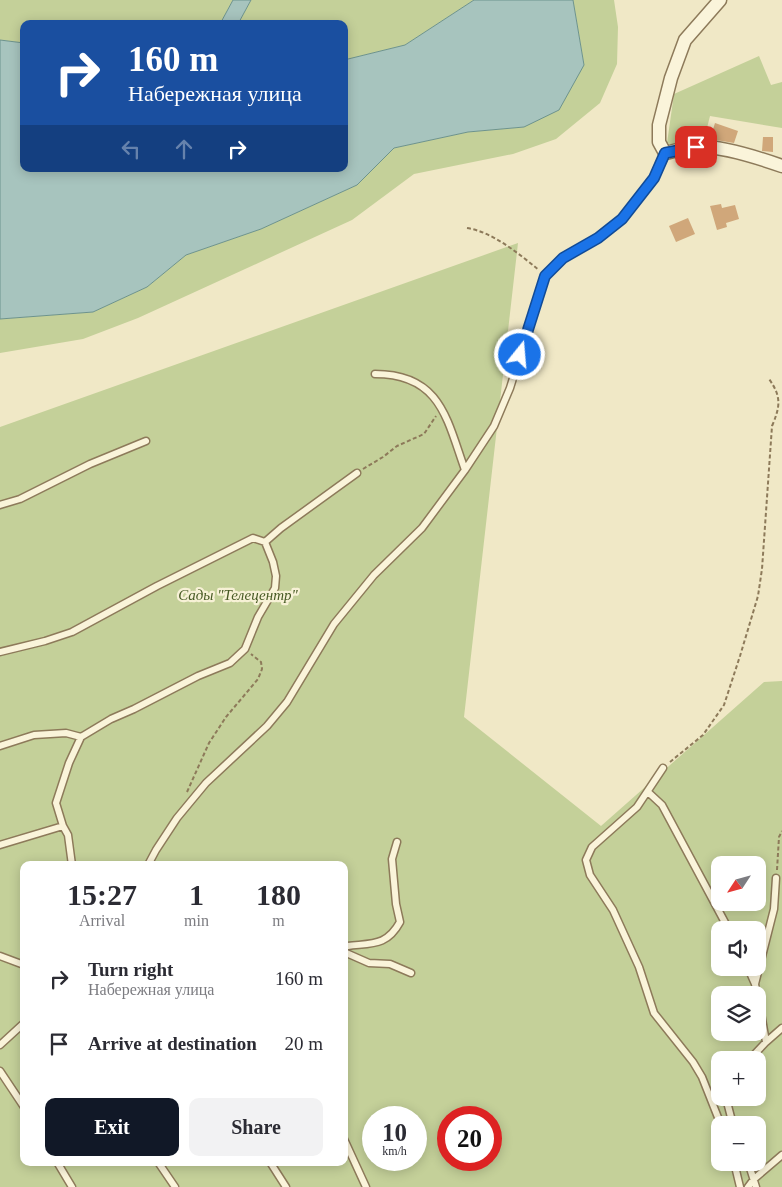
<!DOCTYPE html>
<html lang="en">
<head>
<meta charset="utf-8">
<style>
	:root { --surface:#fff; --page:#f2f2f3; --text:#2b2b33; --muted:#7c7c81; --accent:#111827 }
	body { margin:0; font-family:"Times New Roman",serif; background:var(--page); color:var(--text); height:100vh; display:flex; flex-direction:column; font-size:19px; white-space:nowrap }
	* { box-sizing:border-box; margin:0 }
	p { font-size:16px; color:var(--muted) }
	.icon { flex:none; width:28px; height:28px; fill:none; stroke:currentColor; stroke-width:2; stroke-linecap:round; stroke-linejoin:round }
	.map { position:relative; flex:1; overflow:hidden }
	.panel { position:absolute; left:20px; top:861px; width:328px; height:305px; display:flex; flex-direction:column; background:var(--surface); border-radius:10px; box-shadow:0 2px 12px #0003 }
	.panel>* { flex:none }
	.guide { position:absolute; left:20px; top:20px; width:328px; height:152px; border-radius:10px; box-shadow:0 2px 12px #0003; background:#1a4fa0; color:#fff; overflow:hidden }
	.needle { width:32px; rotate:234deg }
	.tools { position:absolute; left:711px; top:856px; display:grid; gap:10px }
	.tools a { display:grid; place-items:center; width:55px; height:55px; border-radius:10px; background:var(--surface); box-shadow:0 2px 12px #0003; font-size:25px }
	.speed { position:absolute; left:362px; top:1106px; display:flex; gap:10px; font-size:25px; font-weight:700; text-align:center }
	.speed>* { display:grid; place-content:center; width:65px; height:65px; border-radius:50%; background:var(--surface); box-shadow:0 2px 12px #0003; line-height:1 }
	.speed small { font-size:12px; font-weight:400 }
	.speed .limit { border:8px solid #d22; background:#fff; color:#111 }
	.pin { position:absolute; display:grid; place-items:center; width:42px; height:42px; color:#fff; margin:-21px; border-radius:10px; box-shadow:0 2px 8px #0006 }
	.me { position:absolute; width:55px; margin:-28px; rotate:17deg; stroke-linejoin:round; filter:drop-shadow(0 0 4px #0008) }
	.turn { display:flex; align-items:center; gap:18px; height:105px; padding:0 25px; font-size:22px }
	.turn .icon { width:65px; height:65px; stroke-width:2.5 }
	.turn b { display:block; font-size:35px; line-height:42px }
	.lanes { display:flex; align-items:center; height:48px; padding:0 25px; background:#0003; justify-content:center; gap:25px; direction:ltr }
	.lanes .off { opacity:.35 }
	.eta { display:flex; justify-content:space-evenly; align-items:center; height:85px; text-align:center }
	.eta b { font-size:30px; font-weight:700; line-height:35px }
	.cta { display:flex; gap:10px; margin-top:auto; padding:10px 25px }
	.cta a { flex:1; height:58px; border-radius:10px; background:var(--accent); color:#fff; font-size:20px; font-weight:700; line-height:58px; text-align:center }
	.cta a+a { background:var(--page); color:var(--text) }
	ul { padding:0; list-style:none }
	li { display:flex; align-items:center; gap:15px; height:65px; padding:0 25px }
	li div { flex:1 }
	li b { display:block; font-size:19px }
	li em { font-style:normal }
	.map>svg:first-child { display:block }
</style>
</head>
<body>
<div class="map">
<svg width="782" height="1187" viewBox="0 0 782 1187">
	<rect width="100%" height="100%" fill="#f0e8c6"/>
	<path fill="#c4d099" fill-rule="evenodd" d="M0,0H233L220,24H24V43L0,40Z
		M251,0H474L405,45L344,60V24H238Z
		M573,0H614L618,27L617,64L600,103L556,139L513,154L414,174L352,220L138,318L83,339L0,353V319L93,312L147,287L186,255L261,229L357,185L394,148L468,132L524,127L584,65Z
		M759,56L771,85L782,82V128L710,116L704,140L676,146L667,143L674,94Z
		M518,243L464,717L601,826L764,682L782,681V1187H0V427ZM24,865H344V1162H24ZM720,865H758V902H720ZM720,930H758V968H720ZM720,995H758V1032H720ZM720,1060H758V1098H720ZM374,1118H416V1160H374ZM449,1118H491V1160H449ZM720,1125H758V1162H720Z"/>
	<path fill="#a7c4be" stroke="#6d938d" d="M233,0H251L238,24H220Z
		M474,0H573L584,65L559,110L524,127L468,132L394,148L357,185L261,229L186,255L147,287L93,312L0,319V40L24,43V169H344V60L405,45Z"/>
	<path fill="#d0a77a" d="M715,123L738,131L734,143L710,139Z
		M763,137H773V152L762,151Z
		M721,204L722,208L735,205L739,219L726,223L727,227L717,230L710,206Z
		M688,218L695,234L676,242L669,226Z"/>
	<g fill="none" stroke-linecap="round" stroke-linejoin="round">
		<defs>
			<path id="service" d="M375,374C441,374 447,420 465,470
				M0,505L20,499L90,464L146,441
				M265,542L281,528L357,473
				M0,652L45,641L72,632L157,586L253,538L265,542L273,562L276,576L275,588L258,617L245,649L230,663L198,676L134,709L111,719L81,737L69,763L56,803L63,826L68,835L72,865
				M0,746L34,735L66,733L81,737
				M663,768L637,807L592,847L586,860L590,875L613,910L639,967L654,1013L693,1062L702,1077L721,1125
				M648,792L662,805L729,930
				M0,845L63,826
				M148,865L156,850L177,818L206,783L267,726L287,702L334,624L374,575L422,528L465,470L494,426L510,388L545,275L563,258L599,238L623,219L654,178L665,153
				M344,945L348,946C372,943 387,946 400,922L396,904L392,859L397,842
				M344,952L369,963L390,964L411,973
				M0,956L24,965
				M748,968L755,984
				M757,995L755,984L774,909L776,878
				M766,1042L782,1028
				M0,1045L24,1023
				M749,1060L766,1042L758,996
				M0,1071L24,1107
				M726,1098L733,1125
				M344,1139L366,1187
				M57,1162L72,1187
				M158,1162L175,1187
				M270,1162L286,1187
				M734,1162L740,1187
				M748,1162L756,1187
				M748,1187L754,1179L782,1155"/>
			<path id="minor" d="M720,0L685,40L671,78L659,125V142L665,153C675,151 686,147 696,147C720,145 759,158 782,166"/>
		</defs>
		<use href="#service" stroke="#8d7a5a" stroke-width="9"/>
		<use href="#minor" stroke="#8d7a5a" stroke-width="15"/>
		<path stroke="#8d7a5a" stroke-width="2" stroke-dasharray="4 2.5" stroke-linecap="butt" d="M467,228C493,232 519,254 539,270
			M363,469L383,457L397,446L424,434L436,416
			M670,762L703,735L724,705L740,656L758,596L762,569L772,426C780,407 782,397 769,379
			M187,792L209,743L226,717L258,679L262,669L261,662L251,654
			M777,870L779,837L782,831"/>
		<use href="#service" stroke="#faf4da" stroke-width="6"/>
		<use href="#minor" stroke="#faf4da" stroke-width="12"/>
	</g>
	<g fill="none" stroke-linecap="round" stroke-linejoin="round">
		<defs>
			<path id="route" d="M520,355L545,276L563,258L598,238L622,219L654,178L665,153L696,147"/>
		</defs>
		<use href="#route" stroke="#114b97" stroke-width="12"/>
		<use href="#route" stroke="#1a73e8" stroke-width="9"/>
	</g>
	<g text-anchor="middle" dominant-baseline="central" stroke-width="4.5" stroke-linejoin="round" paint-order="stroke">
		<g font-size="15" font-style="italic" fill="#475a24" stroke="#f7f1d6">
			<text x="238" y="595">Сады "Телецентр"</text>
		</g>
	</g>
</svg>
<div class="tools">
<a><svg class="needle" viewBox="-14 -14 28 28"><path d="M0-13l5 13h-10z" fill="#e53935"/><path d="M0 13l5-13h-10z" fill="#7c7c81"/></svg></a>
<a><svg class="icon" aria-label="sound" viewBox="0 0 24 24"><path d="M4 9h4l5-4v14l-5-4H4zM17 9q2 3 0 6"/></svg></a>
<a><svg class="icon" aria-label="layers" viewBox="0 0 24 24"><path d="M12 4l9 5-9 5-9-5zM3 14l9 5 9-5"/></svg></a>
<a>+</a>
<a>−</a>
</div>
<div class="speed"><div>10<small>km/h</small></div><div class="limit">20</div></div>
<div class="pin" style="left:696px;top:147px;background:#d93025"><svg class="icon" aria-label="arrive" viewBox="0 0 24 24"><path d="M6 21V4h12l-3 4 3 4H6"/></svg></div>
<svg class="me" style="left:520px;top:355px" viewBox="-20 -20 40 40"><circle r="17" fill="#1a73e8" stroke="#fff" stroke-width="3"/><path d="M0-11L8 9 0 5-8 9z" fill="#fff"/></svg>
<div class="guide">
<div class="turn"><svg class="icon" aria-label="right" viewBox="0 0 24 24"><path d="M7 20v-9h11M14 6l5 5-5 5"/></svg><div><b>160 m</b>Набережная улица</div></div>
<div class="lanes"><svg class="icon off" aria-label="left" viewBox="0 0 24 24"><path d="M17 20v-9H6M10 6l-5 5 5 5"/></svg><svg class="icon off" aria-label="ahead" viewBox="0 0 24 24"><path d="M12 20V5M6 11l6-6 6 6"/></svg><svg class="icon" aria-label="right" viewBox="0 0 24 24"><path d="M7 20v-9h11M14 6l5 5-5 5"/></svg></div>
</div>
<section class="panel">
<div class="eta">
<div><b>15:27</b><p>Arrival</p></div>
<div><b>1</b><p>min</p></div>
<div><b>180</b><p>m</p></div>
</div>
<ul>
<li><svg class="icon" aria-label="right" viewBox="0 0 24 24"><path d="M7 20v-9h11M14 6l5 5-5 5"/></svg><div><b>Turn right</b><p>Набережная улица</p></div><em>160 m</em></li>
<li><svg class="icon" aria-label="arrive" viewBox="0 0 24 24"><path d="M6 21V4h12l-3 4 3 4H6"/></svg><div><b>Arrive at destination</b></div><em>20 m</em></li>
</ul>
<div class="cta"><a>Exit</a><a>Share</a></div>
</section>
</div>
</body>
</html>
